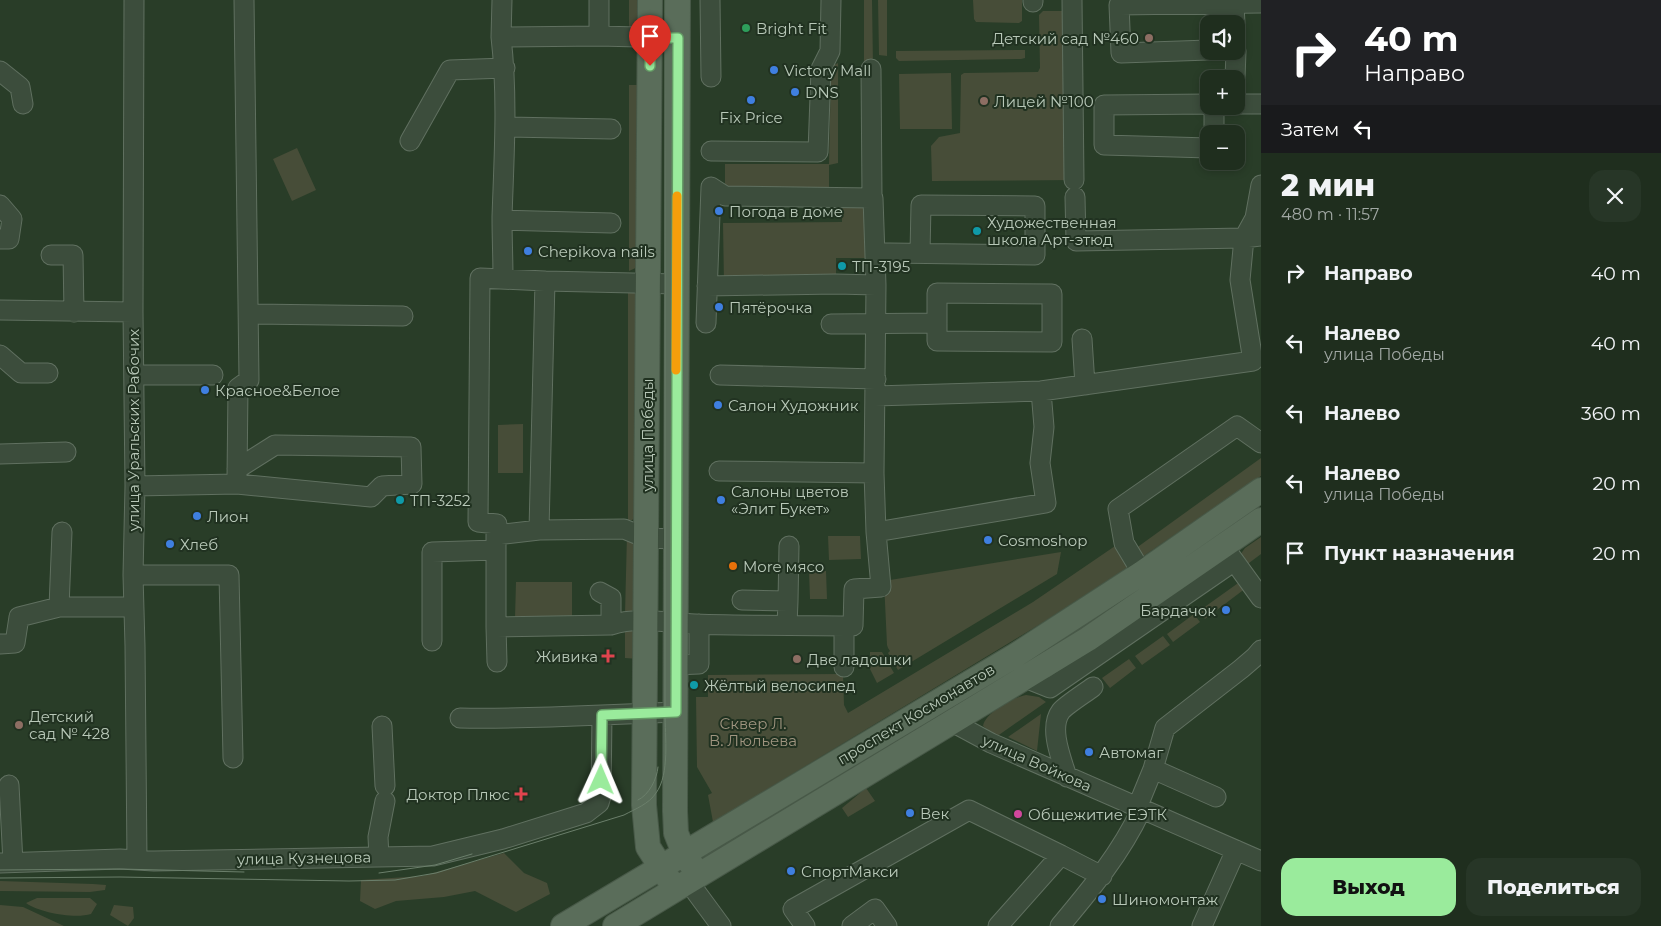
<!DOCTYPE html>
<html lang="ru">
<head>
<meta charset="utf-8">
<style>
	:root { --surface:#1f2e1e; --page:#273627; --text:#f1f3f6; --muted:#a1a8a4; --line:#3c4a3c; --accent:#9aeb9c }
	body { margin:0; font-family:Montserrat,sans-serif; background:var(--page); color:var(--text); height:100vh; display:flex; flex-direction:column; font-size:19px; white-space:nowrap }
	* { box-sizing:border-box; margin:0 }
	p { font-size:16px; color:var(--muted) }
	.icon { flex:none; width:28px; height:28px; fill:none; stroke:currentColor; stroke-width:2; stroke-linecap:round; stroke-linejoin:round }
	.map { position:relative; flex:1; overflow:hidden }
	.side { display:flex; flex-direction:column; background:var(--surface); width:400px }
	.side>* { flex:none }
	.top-card { background:#202124; color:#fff; overflow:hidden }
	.tools { position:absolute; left:1200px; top:15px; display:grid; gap:10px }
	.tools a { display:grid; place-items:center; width:45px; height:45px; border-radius:10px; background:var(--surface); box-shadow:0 2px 8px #0003,0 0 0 1px var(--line); font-size:25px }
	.pin { position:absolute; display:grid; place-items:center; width:42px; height:42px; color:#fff; margin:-51px -21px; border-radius:50% 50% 50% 0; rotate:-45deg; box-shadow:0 0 5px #0007 }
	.pin .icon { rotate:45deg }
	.me { position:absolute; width:55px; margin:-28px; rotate:1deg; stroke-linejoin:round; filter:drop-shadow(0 0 4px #0008) }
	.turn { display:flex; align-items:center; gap:18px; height:105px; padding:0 20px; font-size:22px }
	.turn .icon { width:65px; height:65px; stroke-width:2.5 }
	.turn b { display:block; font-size:35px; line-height:42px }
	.then { display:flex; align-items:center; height:48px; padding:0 20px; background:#0003; gap:10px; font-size:19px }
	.round { display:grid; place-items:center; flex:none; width:52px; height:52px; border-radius:15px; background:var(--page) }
	.head { display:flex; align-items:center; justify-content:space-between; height:85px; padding:0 20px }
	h1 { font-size:30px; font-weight:800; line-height:38px }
	.primary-button { display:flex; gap:10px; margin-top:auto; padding:10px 20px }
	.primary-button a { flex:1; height:58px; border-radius:15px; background:var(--accent); color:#111; font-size:20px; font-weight:800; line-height:58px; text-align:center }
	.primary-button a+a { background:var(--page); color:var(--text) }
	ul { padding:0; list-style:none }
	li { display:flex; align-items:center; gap:15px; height:70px; padding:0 20px }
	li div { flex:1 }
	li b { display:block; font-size:19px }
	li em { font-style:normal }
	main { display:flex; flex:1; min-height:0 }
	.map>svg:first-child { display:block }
</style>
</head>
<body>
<main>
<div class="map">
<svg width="1261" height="926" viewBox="0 0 1261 926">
	<rect width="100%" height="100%" fill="#293d28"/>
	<path fill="#474d38" d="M629,0H643L638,26L629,28Z
		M864,0H872L873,66H864Z
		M878,0H887V56L879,55Z
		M973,0H1022V21L1019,23L976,22L974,19Z
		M1043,11H1073L1074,180L932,181L931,146L939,137L960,133L961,75L964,73L1038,72L1040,68L1039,15Z
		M1025,50V58L1021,59L899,61L896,58V51Z
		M838,63V163L829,165V197L725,196V164H829L831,72L834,65Z
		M951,73L952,129H900L899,74Z
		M629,85H639L642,265L629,271Z
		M297,148L316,190L292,201L273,159Z
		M842,198H873L874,258H836V284H724L723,223L842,222Z
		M628,287L641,288V513L632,520H628Z
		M523,424V473H498V425Z
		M1261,458V476L1142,557L1137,548L1139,546Z
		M627,534L640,539L639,607L625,614Z
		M828,536H860L861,559L829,560Z
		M1261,537V554L1245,566L1240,555L1245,548Z
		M1118,544L1131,565L1042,623L713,822L708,795L712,793L697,767L696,697H708V675L843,674L844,705L848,713L1033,602Z
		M1061,552L1057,574L898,670L888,653L890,651L888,648L887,645L884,581Z
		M809,571H826L827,599H810Z
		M1241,581L1246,588L1205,619L1199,611Z
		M516,582H572V618H515Z
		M1194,614L1200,622L1173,642L1167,634Z
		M625,625L639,632V659L625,658Z
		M1163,636L1170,645L1142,665L1135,656Z
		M870,652H882L894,673L877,683L870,669Z
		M1129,659L1136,668L1110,688L1102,678Z
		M1026,695L1039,697L1046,702L996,737L983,726C986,712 1014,697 1026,695Z
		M1041,714L1037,751L1008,737Z
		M866,788L875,801L848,817L842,808Z
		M504,853L524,873L547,883L550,894L516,912L475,891L444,897L396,901L375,909L360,901L361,880L422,876Z
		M0,881L93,884L106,885L105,890L90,892L0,891Z
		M37,898H90L97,904L91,914C75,919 40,913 26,903Z
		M0,905L23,907L64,926H0Z
		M114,905L133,907L134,918L128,926L110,915Z"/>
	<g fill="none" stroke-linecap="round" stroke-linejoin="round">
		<defs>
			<path id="minor" d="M134,0L133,312L135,486L133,575L135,646L137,860
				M599,0V36
				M710,0L711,77
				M1072,0L1074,180
				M1033,2V0
				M1234,4L1235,24
				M501,37L502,0
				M1209,50L1121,53L1119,5L1261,3
				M0,71L20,87L23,104
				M1235,79L1236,51
				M1209,104L1104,105V145L1209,148
				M1236,104H1261
				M506,127L611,129
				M1214,134V106
				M410,141L450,70L505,68
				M711,151L818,152L821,69L830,51L831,0
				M711,187L725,196L872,198
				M1075,197L1076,241L1244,238L1261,236
				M0,205L12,219L9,239H0
				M502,220L611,223
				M875,253H890L1035,255V206L921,205L920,253
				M51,255H73L74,312
				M503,279C503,258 502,238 502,217C504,157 508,97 501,37L599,36L678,38
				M707,286L836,284L876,285
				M937,293L1052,294V342L937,341Z
				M0,310L133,312
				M249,314L403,316
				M706,323L711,187
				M831,324L937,323
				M1082,339L1085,385
				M0,355L21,373H48
				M134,375H213
				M720,375L876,379
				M875,396L1041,391L1253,361L1240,280L1244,238L1255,218L1261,185
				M0,454L66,452
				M719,471L874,473
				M237,478L238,388L249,380L244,0
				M135,486L237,484L371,497L382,486L412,484L411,447L275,445L237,469
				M539,530L624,529L646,538L675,539
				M876,532L1046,503L1040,463L1044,427L1041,391
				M496,535L497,524L478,522L480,278L545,281
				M1227,551L1261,598
				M1142,573L1124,543L1118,509L1237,426L1261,443
				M133,575H229L233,758
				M600,592L611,598V625
				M742,600L788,601L787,625
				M788,601L789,546
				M59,607L62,532
				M496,627V535L539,530L545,281L677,284
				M432,641V552L496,550
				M0,644L15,643L19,617L59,607H133
				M497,662L496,627L611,625C638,616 667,623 695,624C747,626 800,625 853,626L854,589L881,587L876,532L874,473L876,285L873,198H872L871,69
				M675,665L699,664V624
				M844,667V626
				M1025,678L1050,688L1233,562
				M460,718C507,719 555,717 602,715
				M952,722L991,743L1261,861
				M382,726L385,786
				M1153,769L1216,797
				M1067,777C1062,760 1048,728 1061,711C1066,705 1085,693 1093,687
				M9,785L13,863
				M1137,808L1153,769L1165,728L1241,669L1255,657L1261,650
				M379,857L378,837L385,801
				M0,863L120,859L154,861L433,856L503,839L586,813L599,803L601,796L602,715L676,712
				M696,892L721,926
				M805,926L793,909L969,810L1061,855
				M852,926L875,909L887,926
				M998,926L1061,855L1102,876
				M1060,926C1091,889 1121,853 1141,810
				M1202,926L1236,850"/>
			<path id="major" d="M650,0L644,805L648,847L675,889
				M678,0L675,811L676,833L684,853L698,875
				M563,926L1016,655L1142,573L1261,490
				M615,926L952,722L1088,639L1261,520"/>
		</defs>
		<use href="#minor" stroke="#607060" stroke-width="21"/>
		<use href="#major" stroke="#485948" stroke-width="26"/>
		<use href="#minor" stroke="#3c4d3c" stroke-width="19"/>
		<use href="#major" stroke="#5a6d5a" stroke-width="24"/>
		<path stroke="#6b7f6b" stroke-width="1" d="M638,800C649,795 657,779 658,767
			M0,870L120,869L244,872
			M379,873L435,865L472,854
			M0,878L120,877L349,881L395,880L436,873L624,815C635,809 649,804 656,793C670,774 665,736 665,713V0"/>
	</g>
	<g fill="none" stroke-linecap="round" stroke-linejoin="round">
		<defs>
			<path id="route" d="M601,780L602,715L676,712L678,38H650V66"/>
		</defs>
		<use href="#route" stroke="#649965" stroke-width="12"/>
		<use href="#route" stroke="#9aeb9c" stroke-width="9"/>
		<path stroke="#f59e0b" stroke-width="9" d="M676,370L677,196"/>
	</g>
	<circle fill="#2e9e5b" stroke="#213221" stroke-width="2" cx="746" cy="28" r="5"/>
	<g fill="#8d6e63" stroke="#213221" stroke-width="2">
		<circle cx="1149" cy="38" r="5"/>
		<circle cx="984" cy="101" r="5"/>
		<circle cx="797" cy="659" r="5"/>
		<circle cx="19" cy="725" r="5"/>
	</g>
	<g fill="#3f7fe0" stroke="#213221" stroke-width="2">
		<circle cx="774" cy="70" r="5"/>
		<circle cx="795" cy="92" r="5"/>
		<circle cx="751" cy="100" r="5"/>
		<circle cx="719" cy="211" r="5"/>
		<circle cx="528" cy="251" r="5"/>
		<circle cx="719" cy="307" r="5"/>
		<circle cx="205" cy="390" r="5"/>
		<circle cx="718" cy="405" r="5"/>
		<circle cx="721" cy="500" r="5"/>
		<circle cx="197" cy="516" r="5"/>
		<circle cx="988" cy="540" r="5"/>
		<circle cx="170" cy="544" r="5"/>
		<circle cx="1226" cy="610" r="5"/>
		<circle cx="1089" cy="752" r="5"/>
		<circle cx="910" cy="813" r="5"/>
		<circle cx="791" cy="871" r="5"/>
		<circle cx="1102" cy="899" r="5"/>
	</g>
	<g fill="#0f9aa8" stroke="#213221" stroke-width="2">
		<circle cx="977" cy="231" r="5"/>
		<circle cx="842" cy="266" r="5"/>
		<circle cx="400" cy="500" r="5"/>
		<circle cx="694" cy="685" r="5"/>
	</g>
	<circle fill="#e8710a" stroke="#213221" stroke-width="2" cx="733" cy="566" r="5"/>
	<g fill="#e0444e" stroke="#213221" stroke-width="2">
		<path d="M605.5 648.5h5v5h5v5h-5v5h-5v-5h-5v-5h5z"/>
		<path d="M518.5 786.5h5v5h5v5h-5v5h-5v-5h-5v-5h5z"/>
	</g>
	<circle fill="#d1479c" stroke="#213221" stroke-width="2" cx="1018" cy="814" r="5"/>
	<g text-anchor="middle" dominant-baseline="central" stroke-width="4" stroke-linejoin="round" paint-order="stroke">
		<g font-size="15" fill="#b8c8b8" stroke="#213221" text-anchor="start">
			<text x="756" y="28">Bright Fit</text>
			<text x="1139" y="38" text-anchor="end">Детский сад №460</text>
			<text x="784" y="70">Victory Mall</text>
			<text x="805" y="92">DNS</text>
			<text x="994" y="101">Лицей №100</text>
			<text x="751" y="117" text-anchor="middle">Fix Price</text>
			<text x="729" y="211">Погода в доме</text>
			<text x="987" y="222">Художественная<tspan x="987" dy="17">школа Арт-этюд</tspan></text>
			<text x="538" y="251">Chepikova nails</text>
			<text x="852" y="266">ТП-3195</text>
			<text x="729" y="307">Пятёрочка</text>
			<text x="215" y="390">Красное&amp;Белое</text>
			<text x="728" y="405">Салон Художник</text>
			<text x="731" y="491">Салоны цветов<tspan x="731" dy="17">«Элит Букет»</tspan></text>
			<text x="410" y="500">ТП-3252</text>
			<text x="207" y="516">Лион</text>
			<text x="998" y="540">Cosmoshop</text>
			<text x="180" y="544">Хлеб</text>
			<text x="743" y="566">More мясо</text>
			<text x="1216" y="610" text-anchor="end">Бардачок</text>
			<text x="598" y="656" text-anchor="end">Живика</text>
			<text x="807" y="659">Две ладошки</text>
			<text x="704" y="685">Жёлтый велосипед</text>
			<text x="29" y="716">Детский<tspan x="29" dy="17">сад № 428</tspan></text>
			<text x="1099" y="752">Автомаг</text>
			<text x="510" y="794" text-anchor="end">Доктор Плюс</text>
			<text x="920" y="813">Век</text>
			<text x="1028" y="814">Общежитие ЕЭТК</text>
			<text x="801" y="871">СпортМакси</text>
			<text x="1112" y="899">Шиномонтаж</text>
		</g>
		<g font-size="15" fill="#b8c8b8" stroke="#213221">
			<text transform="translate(133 430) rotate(-90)">улица Уральских Рабочих</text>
			<text transform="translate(647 435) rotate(-90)">улица Победы</text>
			<text transform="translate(916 714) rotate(-31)">проспект Космонавтов</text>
			<text transform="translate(1037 763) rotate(24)">улица Войкова</text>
			<text transform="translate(304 858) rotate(-1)">улица Кузнецова</text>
		</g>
		<g font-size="15" fill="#a09580" stroke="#213221">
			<text x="753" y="723">Сквер Л.<tspan x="753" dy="17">В. Люльева</tspan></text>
		</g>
	</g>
</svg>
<div class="tools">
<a><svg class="icon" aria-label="sound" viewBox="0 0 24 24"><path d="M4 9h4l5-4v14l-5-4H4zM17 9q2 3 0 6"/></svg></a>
<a>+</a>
<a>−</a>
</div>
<div class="pin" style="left:650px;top:66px;background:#d93025"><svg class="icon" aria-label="arrive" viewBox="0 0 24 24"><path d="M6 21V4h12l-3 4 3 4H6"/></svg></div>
<svg class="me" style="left:601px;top:780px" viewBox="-20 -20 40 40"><path d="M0-17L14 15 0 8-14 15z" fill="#9aeb9c" stroke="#fff" stroke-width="4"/></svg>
</div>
<section class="side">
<div class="top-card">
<div class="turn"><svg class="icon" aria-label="right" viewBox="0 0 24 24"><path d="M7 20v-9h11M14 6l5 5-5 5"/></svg><div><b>40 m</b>Направо</div></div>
<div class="then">Затем<svg class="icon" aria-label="left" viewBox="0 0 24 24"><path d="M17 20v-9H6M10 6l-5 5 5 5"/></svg></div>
</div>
<div class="head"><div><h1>2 мин</h1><p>480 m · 11:57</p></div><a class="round"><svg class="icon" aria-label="close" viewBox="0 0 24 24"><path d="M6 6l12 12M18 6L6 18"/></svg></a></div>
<ul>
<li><svg class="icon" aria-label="right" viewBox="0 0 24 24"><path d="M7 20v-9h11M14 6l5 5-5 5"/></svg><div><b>Направо</b></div><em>40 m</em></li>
<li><svg class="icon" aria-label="left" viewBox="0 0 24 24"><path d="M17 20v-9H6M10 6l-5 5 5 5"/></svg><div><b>Налево</b><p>улица Победы</p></div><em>40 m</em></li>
<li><svg class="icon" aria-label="left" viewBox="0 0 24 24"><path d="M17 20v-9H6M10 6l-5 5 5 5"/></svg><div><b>Налево</b></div><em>360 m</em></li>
<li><svg class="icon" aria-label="left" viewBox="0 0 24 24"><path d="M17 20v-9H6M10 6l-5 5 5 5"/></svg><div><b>Налево</b><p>улица Победы</p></div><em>20 m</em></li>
<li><svg class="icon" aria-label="arrive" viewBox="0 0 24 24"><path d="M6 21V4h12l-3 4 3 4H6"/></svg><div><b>Пункт назначения</b></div><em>20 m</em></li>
</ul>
<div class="primary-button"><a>Выход</a><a>Поделиться</a></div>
</section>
</main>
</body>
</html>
